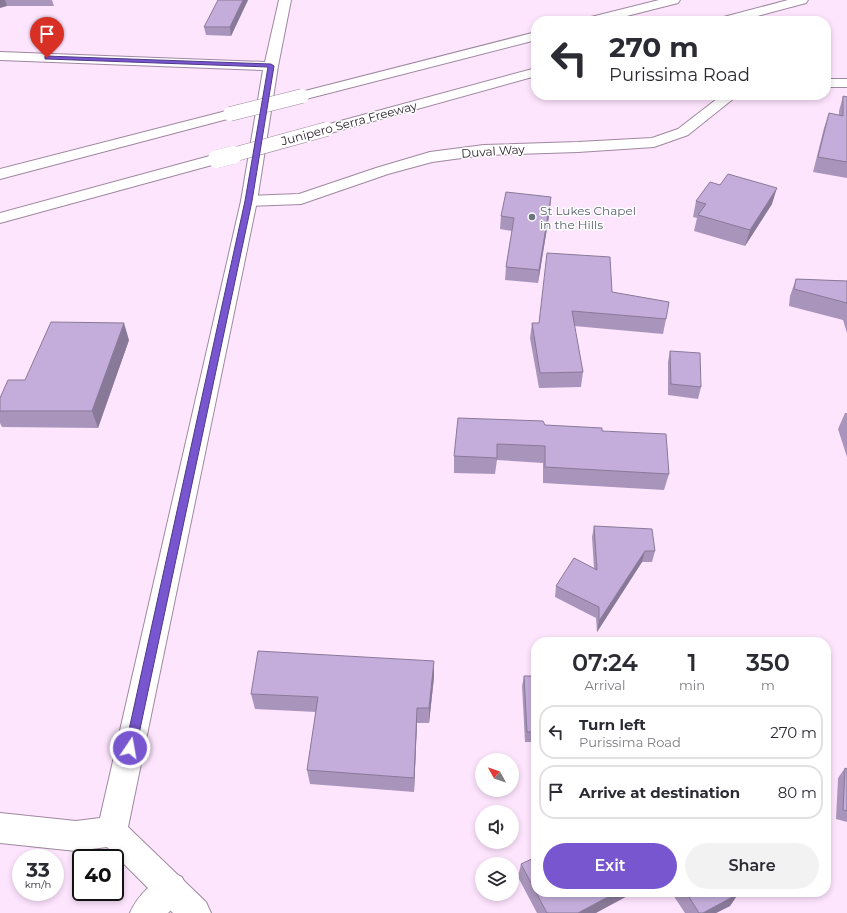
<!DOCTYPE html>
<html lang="en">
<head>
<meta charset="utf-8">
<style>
	:root { --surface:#fff; --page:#f2f2f3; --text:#2b2b33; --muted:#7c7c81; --line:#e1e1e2; --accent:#7856d0 }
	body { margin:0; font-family:Montserrat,sans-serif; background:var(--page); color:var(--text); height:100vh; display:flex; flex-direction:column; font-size:15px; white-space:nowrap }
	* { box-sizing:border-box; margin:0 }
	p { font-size:13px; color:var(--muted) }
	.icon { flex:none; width:22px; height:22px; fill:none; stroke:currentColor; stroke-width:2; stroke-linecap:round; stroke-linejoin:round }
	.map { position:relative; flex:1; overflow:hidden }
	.side { position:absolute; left:531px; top:637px; width:300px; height:260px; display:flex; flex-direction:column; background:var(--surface); border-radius:16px; box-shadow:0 2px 6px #0003 }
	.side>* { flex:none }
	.top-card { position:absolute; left:531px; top:16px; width:300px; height:84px; border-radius:16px; box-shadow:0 2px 6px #0003; background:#fff; color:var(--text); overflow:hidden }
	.needle { width:26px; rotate:310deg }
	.fabs { position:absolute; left:475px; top:753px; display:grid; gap:8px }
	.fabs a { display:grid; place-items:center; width:44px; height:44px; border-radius:50%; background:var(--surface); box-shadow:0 2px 6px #0003; font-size:20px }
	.speed { position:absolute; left:12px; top:849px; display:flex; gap:8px; font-size:20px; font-weight:700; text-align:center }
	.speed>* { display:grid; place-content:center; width:52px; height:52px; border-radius:50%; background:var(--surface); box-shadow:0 2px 6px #0003; line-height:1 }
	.speed small { font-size:10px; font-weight:400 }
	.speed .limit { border:2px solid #111; border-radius:6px; background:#fff; color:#111 }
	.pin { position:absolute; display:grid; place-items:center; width:34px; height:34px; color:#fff; margin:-41px -17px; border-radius:50% 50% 50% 0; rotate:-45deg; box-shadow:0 0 4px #0007 }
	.pin .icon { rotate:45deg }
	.me { position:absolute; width:44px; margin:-22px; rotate:12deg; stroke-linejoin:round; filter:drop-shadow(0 0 3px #0008) }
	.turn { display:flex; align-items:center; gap:14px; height:84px; padding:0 12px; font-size:18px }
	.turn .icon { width:52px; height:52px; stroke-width:2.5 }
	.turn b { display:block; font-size:28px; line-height:34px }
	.eta { display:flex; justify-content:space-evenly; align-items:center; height:68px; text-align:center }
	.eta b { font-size:24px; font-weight:600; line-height:28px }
	.cta { display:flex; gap:8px; margin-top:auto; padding:8px 12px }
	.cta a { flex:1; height:46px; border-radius:24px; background:var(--accent); color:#fff; font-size:16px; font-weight:600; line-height:46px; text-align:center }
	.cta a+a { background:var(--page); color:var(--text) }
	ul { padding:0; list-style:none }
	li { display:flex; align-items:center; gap:12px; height:54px; margin:0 8px 6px; padding:0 4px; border:2px solid var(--line); border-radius:16px }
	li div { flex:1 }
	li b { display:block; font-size:15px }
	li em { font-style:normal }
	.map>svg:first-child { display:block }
</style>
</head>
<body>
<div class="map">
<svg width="847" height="913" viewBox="0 0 847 913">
	<rect width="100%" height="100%" fill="#fee5fe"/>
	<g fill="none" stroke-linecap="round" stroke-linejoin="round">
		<defs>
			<path id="street" d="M826,79H847V87H826Z
				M722,95H738L688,135L654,147L578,152L484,155L432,162L388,174L301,204L249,206L243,205L241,201L243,197L249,196L299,194L376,168L430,152L484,145L578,142L652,138L678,129Z
				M171,872L182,877L187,888L182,899L168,913H130C137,896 154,880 171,872Z"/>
			<path id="secondary" d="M279,0H291L278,66L257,201L128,827L206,902L211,913H173L107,847L76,851L0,843V813L76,821L100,818L241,201L263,70L0,60V52L265,62Z"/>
			<path id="highway" d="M659,0H680L678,3L607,21H586L587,18Z
				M788,0H808L806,3L739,21H719L720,18Z
				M536,32V40L302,100L297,99L295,96L297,93Z
				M536,68V76L327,134L322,132L319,129L322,126Z
				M230,110L235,111L237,114L235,117L0,179V169Z
				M217,154L223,156L225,159L223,162L0,223V213Z"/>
		</defs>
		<use href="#street" stroke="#9f889f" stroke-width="2"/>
		<use href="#secondary" stroke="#9f889f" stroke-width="2"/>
		<use href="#highway" stroke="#9f889f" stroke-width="2"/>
		<use href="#street" fill="#fff" fill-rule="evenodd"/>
		<use href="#secondary" fill="#fff" fill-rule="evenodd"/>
		<use href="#highway" fill="#fff" fill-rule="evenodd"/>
		<defs>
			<path id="highway-bridge-far1" d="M230,114L302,96
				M229,156L327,129"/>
			<path id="highway-bridge" d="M217,159L233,155"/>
		</defs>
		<use href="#highway-bridge-far1" stroke="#9f889f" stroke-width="15" stroke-linecap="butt"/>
		<use href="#highway-bridge" stroke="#9f889f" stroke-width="18" stroke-linecap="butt"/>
		<use href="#highway-bridge-far1" stroke="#fff" stroke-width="14"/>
		<use href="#highway-bridge" stroke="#fff" stroke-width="18"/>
	</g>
	<path fill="#a995bb" d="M0,0H52L54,6H7Z
		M248,0L231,36L206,35L204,27Z
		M843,96L847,97V178L813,172L824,128L829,113L839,115V111Z
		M696,201L772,204L745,246L694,231L697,218L693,217Z
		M550,210L538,283L505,280L506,267L512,231L500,229L501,216Z
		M796,279L847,281V333L843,320L789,306L790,296Z
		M612,292L666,319L663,334L574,326L583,372L581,387L539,388L530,338L532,323H539Z
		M129,340L98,428L2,427L0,423V398L25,380Z
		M670,351L701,387L698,399L668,395V362Z
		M845,413H847V457L838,429Z
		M545,425L602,431L669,474L664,490L543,483V463L497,460L495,474L454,473V456Z
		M594,526L655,551L652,562H642L597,632L596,618L555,597L556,586L594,569L592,537Z
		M434,661V677L429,723H417L414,792L310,784L307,770L316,712L255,709L251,694Z
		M524,676H536V742H525L522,686Z
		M845,768L847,769V822L836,819L838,778Z
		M521,864L596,913H537L518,877Z
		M671,892H737L738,894L730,906L716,913H685Z"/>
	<path fill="#897999" d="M0,0H5L7,6L0,8Z
		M243,0H248L231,36L230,27Z
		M777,188L772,204L745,246L750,230Z
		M551,197L550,210L538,283L539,270Z
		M124,323L129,340L98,428L92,411Z
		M645,551L642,562L597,632L599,621Z
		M434,661V677L429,723V708Z
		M417,708V723L414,792V778Z
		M617,892H635L596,913H578Z
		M738,894L730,906L716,913H703Z"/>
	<path fill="#c4adda" stroke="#897999" d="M218,0H243L230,27H204Z
		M843,96L847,97V162L818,157L829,113L843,116Z
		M728,174L777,188L750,230L698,215L706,204L696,201L710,182L720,185Z
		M506,192L551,197L539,270L506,267L514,218L501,216Z
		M547,253L610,257L612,292L669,302L666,319L572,311L583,372L540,373L532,323H539Z
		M796,279L847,281V303L794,289Z
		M51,322L124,323L92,411H0V398L8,380H25Z
		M670,351L700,353L701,387L671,384Z
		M458,418L543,421L545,425L602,428V431L666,434L669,474L545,467V446L497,444V458L454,456Z
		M594,526L652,529L655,551H645L599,621V607L556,586L574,558L597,570Z
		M258,651L434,661L429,708H417L414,778L307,770L318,697L251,694Z
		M524,676H536V732H527Z
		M845,768L847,769V811L843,810Z
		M536,857V892H617L578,913H547L521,864Z
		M686,892H737L738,894L703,913H699Z"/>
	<path fill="#7856d0" stroke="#4e3887" d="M45,56L271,64L274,66L252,201L136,748L135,752L130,753L126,752L125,748L245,201L268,67L47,59H45Z"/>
	<circle fill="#6b7280" stroke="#fff" stroke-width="1.5" cx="532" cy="217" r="4"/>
	<g text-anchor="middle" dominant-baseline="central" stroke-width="3" stroke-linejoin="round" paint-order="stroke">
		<g font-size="12" fill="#2b222b" stroke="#fff">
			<text transform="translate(349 123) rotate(-15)">Junipero Serra Freeway</text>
			<text transform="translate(493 151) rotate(-4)">Duval Way</text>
		</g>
		<g font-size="12" fill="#5b616d" stroke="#fff" text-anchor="start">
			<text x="540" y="210">St Lukes Chapel<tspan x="540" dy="14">in the Hills</tspan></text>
		</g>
	</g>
</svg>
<div class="fabs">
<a><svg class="needle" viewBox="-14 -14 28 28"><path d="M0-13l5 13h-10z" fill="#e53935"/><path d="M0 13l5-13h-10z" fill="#7c7c81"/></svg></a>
<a><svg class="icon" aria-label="sound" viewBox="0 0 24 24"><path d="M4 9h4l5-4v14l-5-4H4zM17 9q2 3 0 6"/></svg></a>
<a><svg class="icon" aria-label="layers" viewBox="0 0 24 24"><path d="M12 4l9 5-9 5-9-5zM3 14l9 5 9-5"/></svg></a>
</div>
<div class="speed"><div>33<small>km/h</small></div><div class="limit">40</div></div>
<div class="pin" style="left:47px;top:58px;background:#d93025"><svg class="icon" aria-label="arrive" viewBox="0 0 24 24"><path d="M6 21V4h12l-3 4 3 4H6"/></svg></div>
<svg class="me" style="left:130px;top:748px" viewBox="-20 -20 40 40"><circle r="17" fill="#7856d0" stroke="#fff" stroke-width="3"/><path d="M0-11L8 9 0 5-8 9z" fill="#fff"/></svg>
<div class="top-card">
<div class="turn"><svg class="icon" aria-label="left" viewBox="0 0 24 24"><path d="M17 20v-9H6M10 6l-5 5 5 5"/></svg><div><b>270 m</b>Purissima Road</div></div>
</div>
<section class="side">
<div class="eta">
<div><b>07:24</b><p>Arrival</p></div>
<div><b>1</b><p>min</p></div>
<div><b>350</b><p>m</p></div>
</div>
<ul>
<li><svg class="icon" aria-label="left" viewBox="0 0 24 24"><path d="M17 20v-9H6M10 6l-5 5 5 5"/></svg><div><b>Turn left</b><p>Purissima Road</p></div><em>270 m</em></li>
<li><svg class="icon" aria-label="arrive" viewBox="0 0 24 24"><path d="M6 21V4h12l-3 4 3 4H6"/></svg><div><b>Arrive at destination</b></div><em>80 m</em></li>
</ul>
<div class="cta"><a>Exit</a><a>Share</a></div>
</section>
</div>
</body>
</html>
